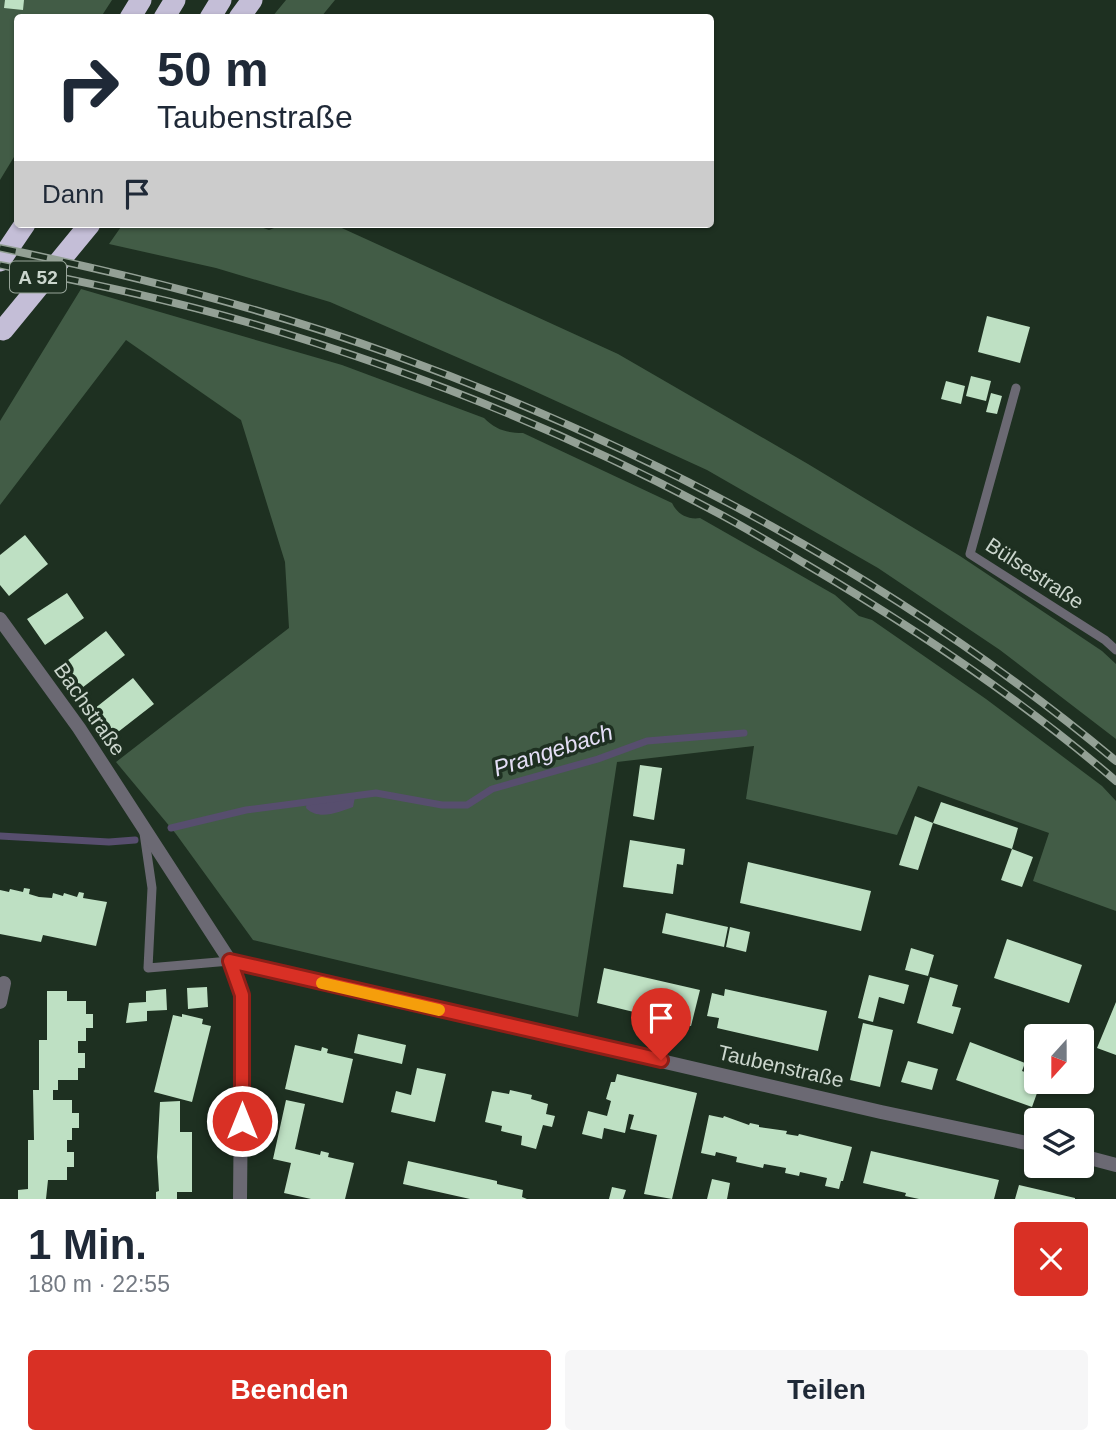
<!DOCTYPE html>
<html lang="de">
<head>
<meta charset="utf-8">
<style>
	:root { --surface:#fff; --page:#f6f6f7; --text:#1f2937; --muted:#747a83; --accent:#d93025 }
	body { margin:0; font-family:Helvetica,sans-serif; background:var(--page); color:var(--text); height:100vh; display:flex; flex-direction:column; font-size:26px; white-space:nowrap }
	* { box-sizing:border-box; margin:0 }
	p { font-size:23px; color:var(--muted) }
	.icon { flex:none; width:38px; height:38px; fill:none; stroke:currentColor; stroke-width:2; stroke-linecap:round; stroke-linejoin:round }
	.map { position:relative; height:1199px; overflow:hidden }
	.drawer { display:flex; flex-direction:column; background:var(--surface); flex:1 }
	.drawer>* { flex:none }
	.banner { position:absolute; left:14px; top:14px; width:700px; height:214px; border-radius:7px; box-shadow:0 2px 5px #0004; background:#fff; color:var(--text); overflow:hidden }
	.needle { width:46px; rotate:201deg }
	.fabs { position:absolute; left:1024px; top:1024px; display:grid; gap:14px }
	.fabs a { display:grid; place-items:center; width:70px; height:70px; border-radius:7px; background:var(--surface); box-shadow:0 2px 5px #0004; font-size:35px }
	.pin { position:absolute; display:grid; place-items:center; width:60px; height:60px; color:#fff; margin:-72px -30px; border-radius:50% 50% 50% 0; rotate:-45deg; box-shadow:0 0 7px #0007 }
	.pin .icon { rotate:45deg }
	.me { position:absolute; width:77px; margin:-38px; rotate:0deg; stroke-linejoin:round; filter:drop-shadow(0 0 5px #0008) }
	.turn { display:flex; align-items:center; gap:24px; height:147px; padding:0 28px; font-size:32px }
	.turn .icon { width:91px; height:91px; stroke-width:2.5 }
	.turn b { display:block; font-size:49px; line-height:60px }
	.then { display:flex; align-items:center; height:66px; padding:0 28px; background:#0003; gap:14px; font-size:26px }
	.round { display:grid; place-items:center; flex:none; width:74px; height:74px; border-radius:7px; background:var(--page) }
	.headline { display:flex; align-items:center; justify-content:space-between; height:119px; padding:0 28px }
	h1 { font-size:42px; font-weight:700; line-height:52px }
	.action { display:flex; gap:14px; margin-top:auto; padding:14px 28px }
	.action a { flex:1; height:80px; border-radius:7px; background:var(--accent); color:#fff; font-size:28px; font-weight:700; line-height:80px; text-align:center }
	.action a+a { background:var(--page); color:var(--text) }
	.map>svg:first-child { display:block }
</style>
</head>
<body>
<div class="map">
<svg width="1116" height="1199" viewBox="0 0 1116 1199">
	<rect width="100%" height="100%" fill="#1e3021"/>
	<path fill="#425c46" d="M0,0H112L101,17L18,18L17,152L0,180Z
		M286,0H335L321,17H272Z
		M123,224H252L269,230L284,224H333L618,354L808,464L960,556L1102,651L1116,664V739L1000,650L878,568L707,470L521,385L330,302L216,268L109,244Z
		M81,289L342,365L484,418C496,430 507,433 523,433L672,503C677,514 688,520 700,518L835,595L859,616L872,620L986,699L1102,786L1116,801V911L1033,881L1049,833L918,786L897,835L746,799L754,746L617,762L578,1017L253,940L176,834L116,762L289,628L285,562L241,420L126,340L0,505V421Z"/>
	<path fill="#574e6e" d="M355,797L353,807C339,812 319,821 306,808L307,801Z"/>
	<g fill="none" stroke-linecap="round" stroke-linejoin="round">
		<path stroke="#574e6e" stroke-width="7" d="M171,828L246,810L376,793L442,805H467L492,789L598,759L647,741L744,733
			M0,836L109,842L135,840"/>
	</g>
	<path fill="#bee0c3" d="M5,0H24L23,10L4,8Z
		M987,316L1030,327L1020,363L978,352Z
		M971,376L991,381L986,401L966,396Z
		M946,381L965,386L961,404L941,399Z
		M991,393L1002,396L997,414L986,412Z
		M25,535L48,564L9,596L0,585V555Z
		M67,593L84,618L45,645L27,619Z
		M106,631L125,655L78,691L59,667Z
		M133,678L154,704L109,739L89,713Z
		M640,765L662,768L654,820L633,816Z
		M941,802L1018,828L1012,849L933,823Z
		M915,816L933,823L918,870L899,865Z
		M630,840L685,849L683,865L677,864L673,894L623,887Z
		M1012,849L1033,857L1022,887L1001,880Z
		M748,862L871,891L861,931L740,903Z
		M24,888L30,889L29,894L39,897L52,898L53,893L63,896L64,893L77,897L79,892L84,893L83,898L107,902L96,946L43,935L41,942L0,934V890L9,892L10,889L23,892Z
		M666,913L728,927L724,947L662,933Z
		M730,927L750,932L746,952L726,947Z
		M1007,939L1082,965L1069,1003L994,978Z
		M911,948L934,955L928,976L905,970Z
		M604,968L700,990L691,1026L597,1003Z
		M869,975L909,985L904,1004L879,997L873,1022L858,1018Z
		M930,977L958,985L952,1006L961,1008L953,1034L917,1023Z
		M207,987L208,1007L188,1009L187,988Z
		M166,989L167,1010L147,1011V1021L126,1023L129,1003L146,1002V991Z
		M725,989L827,1011L818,1051L717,1028L719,1018L707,1016L712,993L724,996Z
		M47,991H67V1001H86V1014H93V1028H86V1041H78V1053H85V1068H78V1080H58V1090H53V1100H72V1113H79V1128H72V1140H67V1152H74V1167H67V1180H48L46,1199H18V1190L28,1189V1140H34L33,1090H39V1040H47Z
		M1116,1002V1055L1097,1048Z
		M182,1014L203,1019L202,1024L211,1026L192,1102L154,1092L173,1015L182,1017Z
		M863,1023L893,1030L880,1087L850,1080Z
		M358,1034L406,1045L402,1064L354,1053Z
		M970,1042L1025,1063L1022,1071L1036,1076V1082H1041L1032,1107L956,1080Z
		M295,1045L321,1051L322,1047L328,1049L327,1053L353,1059L343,1103L285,1089Z
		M908,1061L938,1069L932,1090L901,1082Z
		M417,1068L446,1074L435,1122L391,1112L396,1091L411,1095Z
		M617,1074L697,1093L672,1199L644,1194L657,1135L630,1129L634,1115L629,1114L625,1133L604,1128L602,1139L582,1134L588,1111L607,1116L611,1101L606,1099L611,1082H615Z
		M510,1090L532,1095L531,1099L548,1104L546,1114L555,1116L552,1127L543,1125L536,1149L521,1145L522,1136L501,1131L502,1126L485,1122L492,1091L509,1094Z
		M286,1100L305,1104L295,1149L320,1155L321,1151L329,1153L328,1157L354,1163L345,1199H311L284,1193L291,1163L273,1159Z
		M180,1101V1132H192V1192H177V1199H156V1192L159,1191L157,1157L160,1102Z
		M709,1115L723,1118L724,1116L749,1125L750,1123L759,1125V1127L787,1131L786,1134L798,1136L799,1134L852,1147L843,1181H841L839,1189L825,1186L827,1178L800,1172L799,1176L785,1173L786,1168L764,1164L763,1168L736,1162L737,1157L716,1152L715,1156L701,1153Z
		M871,1151L999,1180L994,1199H919L905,1196L906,1193L863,1183Z
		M408,1161L497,1181V1184L523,1190L522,1197L527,1199H470L403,1184Z
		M712,1179L730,1183L727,1199H707Z
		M1019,1185L1075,1198V1199H1015Z
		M612,1187L626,1190L623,1199H609Z"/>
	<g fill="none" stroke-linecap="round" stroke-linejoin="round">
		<path stroke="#6b6973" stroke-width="9" d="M1016,388L970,554L1105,640L1116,650
			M144,833L152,888L148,968L230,961"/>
		<path stroke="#6b6973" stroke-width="14" d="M0,619L79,728L230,961L242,995L240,1199
			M230,961L881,1112L1036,1145
			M0,1002L4,983
			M1082,1156L1116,1165"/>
		<path stroke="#c4bed7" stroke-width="21" d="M130,18L141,0
			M164,18L175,0
			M210,18L221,0
			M239,18L252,0
			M0,261L25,224
			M3,330L90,224"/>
		<defs>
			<path id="rail" d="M0,248C132,275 264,308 391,354C652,448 902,583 1116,761
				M0,265C83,282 168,299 250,323C409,369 566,432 712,510C743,526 774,545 804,563C913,627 1020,698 1116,781"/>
		</defs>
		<use href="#rail" stroke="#93a095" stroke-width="8"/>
		<use href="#rail" stroke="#1e3021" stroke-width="5" stroke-dasharray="16" stroke-linecap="butt"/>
	</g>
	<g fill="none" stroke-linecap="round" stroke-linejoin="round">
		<defs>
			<path id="route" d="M242,1121V995L230,961L661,1060"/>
		</defs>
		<use href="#route" stroke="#8d1f18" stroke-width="18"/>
		<use href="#route" stroke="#d93025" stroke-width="12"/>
		<path stroke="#f59e0b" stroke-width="12" d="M322,983L439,1010"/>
	</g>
	<g text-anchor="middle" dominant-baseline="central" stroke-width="7" stroke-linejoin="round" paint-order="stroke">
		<rect fill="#1e3021" stroke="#97a499" stroke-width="2" x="10" y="261.5" width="56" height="31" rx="5"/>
		<g font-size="19" font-weight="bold" fill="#cbd6cd">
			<text x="38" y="277">A 52</text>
		</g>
		<g font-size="21" fill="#cbd6cd" stroke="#1e3021">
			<text transform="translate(1035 573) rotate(33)">Bülsestraße</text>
			<text transform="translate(90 709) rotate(55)">Bachstraße</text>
			<text transform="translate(781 1066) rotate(13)">Taubenstraße</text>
		</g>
		<g font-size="23" font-style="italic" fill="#e4def6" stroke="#1e3021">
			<text transform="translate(553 750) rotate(-18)">Prangebach</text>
		</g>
	</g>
</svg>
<div class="fabs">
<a><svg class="needle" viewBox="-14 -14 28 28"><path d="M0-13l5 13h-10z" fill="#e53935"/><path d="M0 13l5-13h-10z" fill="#747a83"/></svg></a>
<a><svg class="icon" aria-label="layers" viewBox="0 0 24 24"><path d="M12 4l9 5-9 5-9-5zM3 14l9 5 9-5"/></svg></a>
</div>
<div class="pin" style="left:661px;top:1060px;background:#d93025"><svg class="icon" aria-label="arrive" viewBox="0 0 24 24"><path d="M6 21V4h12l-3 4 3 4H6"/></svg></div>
<svg class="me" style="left:242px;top:1121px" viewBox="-20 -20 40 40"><circle r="17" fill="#d93025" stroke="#fff" stroke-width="3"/><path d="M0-11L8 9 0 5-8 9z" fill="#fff"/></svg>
<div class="banner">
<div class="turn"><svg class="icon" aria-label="right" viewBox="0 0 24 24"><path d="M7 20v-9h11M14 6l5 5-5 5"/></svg><div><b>50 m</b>Taubenstraße</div></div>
<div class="then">Dann<svg class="icon" aria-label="arrive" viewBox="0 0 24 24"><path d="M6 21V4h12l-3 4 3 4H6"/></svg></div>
</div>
</div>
<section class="drawer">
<div class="headline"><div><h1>1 Min.</h1><p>180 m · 22:55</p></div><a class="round" style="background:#d93025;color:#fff"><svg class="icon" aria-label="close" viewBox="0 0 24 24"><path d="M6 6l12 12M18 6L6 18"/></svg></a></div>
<div class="action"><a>Beenden</a><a>Teilen</a></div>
</section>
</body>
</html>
